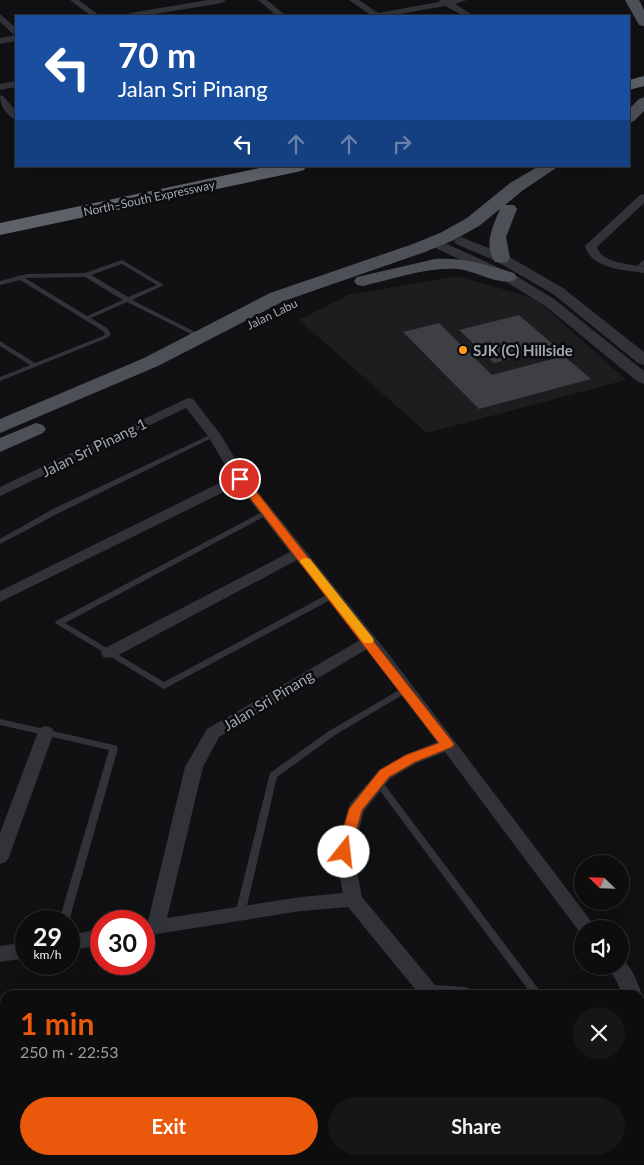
<!DOCTYPE html>
<html lang="en">
<head>
<meta charset="utf-8">
<style>
	:root { --surface:#0d0d0e; --page:#161617; --text:#f1f3f6; --muted:#9a9c9e; --line:#2d2d2e; --accent:#ea580c }
	body { margin:0; font-family:Lato,sans-serif; background:var(--page); color:var(--text); height:100vh; display:flex; flex-direction:column; font-size:19px; white-space:nowrap }
	* { box-sizing:border-box; margin:0 }
	p { font-size:16px; color:var(--muted) }
	.icon { flex:none; width:28px; height:28px; fill:none; stroke:currentColor; stroke-width:2; stroke-linecap:round; stroke-linejoin:round }
	.map { position:relative; flex:1; overflow:hidden }
	.details { position:absolute; left:0px; top:990px; width:645px; height:175px; display:flex; flex-direction:column; background:var(--surface); border-radius:15px 15px 0 0; box-shadow:0 5px 20px #0002,0 0 0 1px var(--line) }
	.details>* { flex:none }
	.guide { position:absolute; left:15px; top:15px; width:615px; height:152px; border-radius:0px; box-shadow:0 5px 20px #0002,0 0 0 1px var(--line); background:#1a4fa0; color:#fff; overflow:hidden }
	.needle { width:32px; rotate:293deg }
	.buttons { position:absolute; left:574px; top:855px; display:grid; gap:10px }
	.buttons a { display:grid; place-items:center; width:55px; height:55px; border-radius:50%; background:var(--surface); box-shadow:0 5px 20px #0002,0 0 0 1px var(--line); font-size:25px }
	.speed { position:absolute; left:15px; top:910px; display:flex; gap:10px; font-size:25px; font-weight:700; text-align:center }
	.speed>* { display:grid; place-content:center; width:65px; height:65px; border-radius:50%; background:var(--surface); box-shadow:0 5px 20px #0002,0 0 0 1px var(--line); line-height:1 }
	.speed small { font-size:12px; font-weight:400 }
	.speed .limit { border:8px solid #d22; background:#fff; color:#111 }
	.pin { position:absolute; display:grid; place-items:center; width:42px; height:42px; color:#fff; margin:-21px; border:2px solid #fff; border-radius:50%; box-shadow:0 1px 5px #0007 }
	.me { position:absolute; width:55px; margin:-28px; rotate:16deg; stroke-linejoin:round; filter:drop-shadow(0 0 4px #0008) }
	.turn { display:flex; align-items:center; gap:18px; height:105px; padding:0 20px; font-size:22px }
	.turn .icon { width:65px; height:65px; stroke-width:2.5 }
	.turn b { display:block; font-size:35px; line-height:42px }
	.lanes { display:flex; align-items:center; height:48px; padding:0 20px; background:#0003; justify-content:center; gap:25px; direction:ltr }
	.lanes .off { opacity:.35 }
	.round { display:grid; place-items:center; flex:none; width:52px; height:52px; border-radius:26px; background:var(--page) }
	.headline { display:flex; align-items:center; justify-content:space-between; height:85px; padding:0 20px }
	h1 { font-size:30px; font-weight:700; line-height:38px; color:var(--accent) }
	.button { display:flex; gap:10px; margin-top:auto; padding:10px 20px }
	.button a { flex:1; height:58px; border-radius:30px; background:var(--accent); color:#fff; font-size:20px; font-weight:700; line-height:58px; text-align:center }
	.button a+a { background:var(--page); color:var(--text) }
	.map>svg:first-child { display:block }
</style>
</head>
<body>
<div class="map">
<svg width="644" height="1165" viewBox="0 0 644 1165">
	<rect width="100%" height="100%" fill="#111113"/>
	<path fill="#1d1d20" d="M458,276L536,299L626,380L427,433L299,320L348,295Z"/>
	<path fill="#3d3f43" d="M519,315L555,346L494,363L459,330Z
		M439,323L492,375L564,356L591,379L479,409L403,332Z"/>
	<g fill="none" stroke-linecap="round" stroke-linejoin="round">
		<path fill="#323338" fill-rule="evenodd" d="M122,260L164,285L132,300L201,335V337H197L127,302L91,318L108,329L111,334L107,338L0,381V377L30,365L0,346V341L35,363L103,336L105,334L103,331L20,280L0,285V281L16,277L17,276L28,274L85,273ZM122,264L157,285L128,297L91,275ZM85,277L123,300L87,316L25,278Z
			M644,260V266L640,270H636V268L642,261Z
			M214,433L217,435L216,436L59,513L0,544V539L53,509Z
			M264,511H270L271,513L65,623L164,682L330,593H336L337,595L336,597L164,689L55,623L56,621Z
			M406,686L409,687L410,689L409,691L335,735L277,777L245,914L243,917L240,918L237,917L235,914L270,773L329,731Z
			M0,719L114,745L117,746L118,748L69,921H59L109,750L0,725Z
			M378,779L381,780L543,995H532L375,784L374,782L375,780Z"/>
		<path fill="#323338" fill-rule="evenodd" d="M70,0H79L100,16H91Z
			M208,0H226L222,3L143,16H126L130,13Z
			M258,0H267L286,16H277Z
			M349,0H359L378,13L439,2L440,0H467L455,4L474,16H464L445,6L389,16H372Z
			M0,14L16,28V35L13,34L0,22Z
			M16,35V41L0,44V38Z
			M16,81V87L0,90V84Z
			M0,95L3,96L16,111V120C6,116 0,105 0,95Z
			M644,194V203L597,247C601,263 630,264 644,267V273C625,270 591,269 585,246L587,244L640,195Z
			M188,398L193,399L221,435L246,477L387,652L597,929H582L581,934L445,752L417,763L391,778L364,811L353,852L362,897L435,985L464,987L471,989L474,995H420L348,907L301,911L144,936V922L148,921L185,767L207,729L360,640L297,560L115,657L109,658L103,657L101,653L103,649L290,552L238,485L0,602V591L232,477L208,436L186,408L0,496V487ZM367,649L437,742L405,755L379,770L350,804L335,852L343,893L301,897L167,918L203,767L219,737Z
			M46,726L52,728L54,732L9,857L6,862L0,864V833L38,732L40,728Z
			M101,929V945L69,951V935Z
			M26,942V958L0,962V946Z
			M620,959C632,964 638,984 642,995L640,999V995H622L617,982L607,966H620Z"/>
		<path fill="#323338" fill-rule="evenodd" d="M461,237L506,255L563,288L644,352V365L638,363L553,294L496,261L456,244L454,241Z
			M434,238L513,274L554,299L644,371V384L638,382L544,305L503,280L429,245L427,242Z"/>
		<path fill="#4d5057" fill-rule="evenodd" d="M625,0H639L644,10V26L639,25Z
			M644,97V111L634,121L629,123V109L639,99Z
			M539,166H559L522,191L505,205H514L517,209L506,237L510,258L507,262L501,263L495,262C483,245 493,226 500,209L479,226L454,240L425,252L284,301L158,366L0,433V419L144,358L270,293L413,244L442,232L467,218L510,183Z
			M435,259C463,257 488,265 514,273L517,277L514,281C497,285 476,271 458,269C426,267 394,279 363,286L357,285L354,281L357,277Z
			M36,423L43,425L46,429L43,433L0,452V438Z"/>
		<path fill="#5d6269" fill-rule="evenodd" d="M644,76V86L629,90V80Z
			M269,166H306L304,170L297,172L0,235V223Z"/>
	</g>
	<path fill="#ea580c" stroke="#983908" d="M240,475L244,476L454,744L452,747L415,762L389,777L362,810L350,852L348,856L344,857L339,856L337,852L349,809L380,770L406,755L439,743L237,481L235,479L237,476Z"/>
	<path fill="#f59e0b" d="M306,558L310,559L372,637L374,640L372,643H364L302,564L300,562L302,559Z"/>
	<circle fill="#ff9c1c" stroke="#0c0c0d" stroke-width="2" cx="463" cy="350" r="5"/>
	<g text-anchor="middle" dominant-baseline="central" stroke-width="5" stroke-linejoin="round" paint-order="stroke">
		<g font-size="12" fill="#a1a9b4" stroke="#0c0c0d">
			<text transform="translate(149 198) rotate(-12)">North–South Expressway</text>
			<text transform="translate(272 314) rotate(-26)">Jalan Labu</text>
		</g>
		<g font-size="15" font-weight="bold" fill="#a1a9b4" stroke="#0c0c0d" text-anchor="start">
			<text x="473" y="350">SJK (C) Hillside</text>
		</g>
		<g font-size="15" fill="#a1a9b4" stroke="#0c0c0d">
			<text transform="translate(94 447) rotate(-26)">Jalan Sri Pinang 1</text>
			<text transform="translate(268 700) rotate(-31)">Jalan Sri Pinang</text>
		</g>
	</g>
</svg>
<div class="buttons">
<a><svg class="needle" viewBox="-14 -14 28 28"><path d="M0-13l5 13h-10z" fill="#e53935"/><path d="M0 13l5-13h-10z" fill="#9a9c9e"/></svg></a>
<a><svg class="icon" aria-label="sound" viewBox="0 0 24 24"><path d="M4 9h4l5-4v14l-5-4H4zM17 9q2 3 0 6"/></svg></a>
</div>
<div class="speed"><div>29<small>km/h</small></div><div class="limit">30</div></div>
<div class="pin" style="left:240px;top:479px;background:#d93025"><svg class="icon" aria-label="arrive" viewBox="0 0 24 24"><path d="M6 21V4h12l-3 4 3 4H6"/></svg></div>
<svg class="me" style="left:344px;top:852px" viewBox="-20 -20 40 40"><circle r="19" fill="#fff"/><path d="M0-13L10 11 0 6-10 11z" fill="#ea580c"/></svg>
<div class="guide">
<div class="turn"><svg class="icon" aria-label="left" viewBox="0 0 24 24"><path d="M17 20v-9H6M10 6l-5 5 5 5"/></svg><div><b>70 m</b>Jalan Sri Pinang</div></div>
<div class="lanes"><svg class="icon" aria-label="left" viewBox="0 0 24 24"><path d="M17 20v-9H6M10 6l-5 5 5 5"/></svg><svg class="icon off" aria-label="ahead" viewBox="0 0 24 24"><path d="M12 20V5M6 11l6-6 6 6"/></svg><svg class="icon off" aria-label="ahead" viewBox="0 0 24 24"><path d="M12 20V5M6 11l6-6 6 6"/></svg><svg class="icon off" aria-label="right" viewBox="0 0 24 24"><path d="M7 20v-9h11M14 6l5 5-5 5"/></svg></div>
</div>
<section class="details">
<div class="headline"><div><h1>1 min</h1><p>250 m · 22:53</p></div><a class="round"><svg class="icon" aria-label="close" viewBox="0 0 24 24"><path d="M6 6l12 12M18 6L6 18"/></svg></a></div>
<div class="button"><a>Exit</a><a>Share</a></div>
</section>
</div>
</body>
</html>
